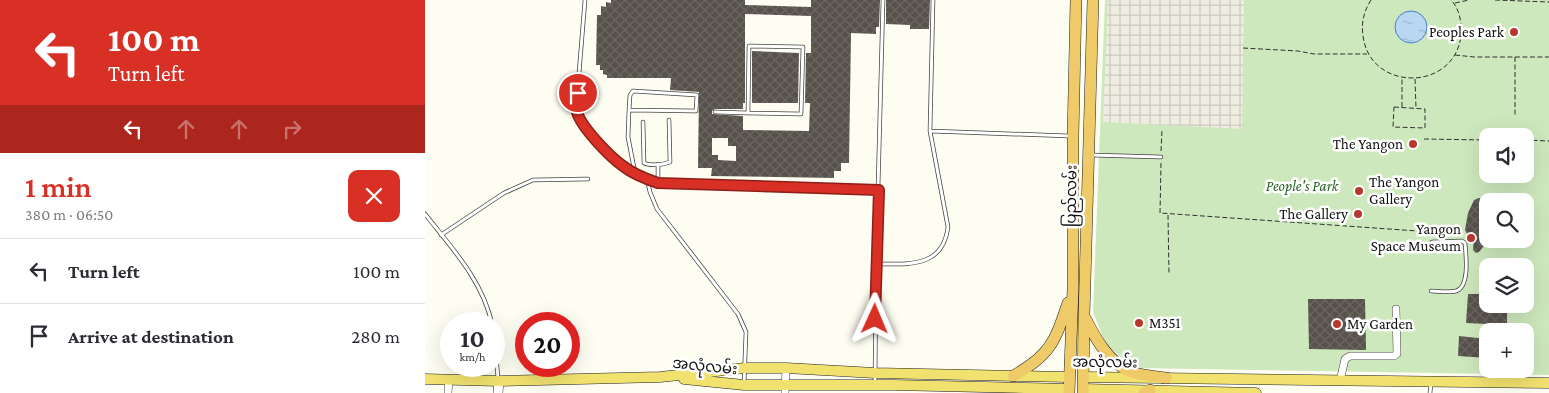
<!DOCTYPE html>
<html lang="en">
<head>
<meta charset="utf-8">
<style>
	:root { --surface:#fff; --page:#f2f2f3; --text:#2b2b33; --muted:#7c7c81; --line:#e1e1e2; --accent:#d93025 }
	body { margin:0; font-family:"Crimson Pro","Noto Sans Myanmar",serif; background:var(--page); color:var(--text); height:100vh; display:flex; flex-direction:column; font-size:19px; white-space:nowrap }
	* { box-sizing:border-box; margin:0 }
	p { font-size:16px; color:var(--muted) }
	.icon { flex:none; width:28px; height:28px; fill:none; stroke:currentColor; stroke-width:2; stroke-linecap:round; stroke-linejoin:round }
	.map { position:relative; flex:1; overflow:hidden }
	.side { display:flex; flex-direction:column; background:var(--surface); width:425px }
	.side>* { flex:none }
	.hud { background:#d93025; color:#fff; overflow:hidden }
	.buttons { position:absolute; left:1054px; top:128px; display:grid; gap:10px }
	.buttons a { display:grid; place-items:center; width:55px; height:55px; border-radius:10px; background:var(--surface); box-shadow:0 5px 20px #0002; font-size:25px }
	.speed { position:absolute; left:15px; top:312px; display:flex; gap:10px; font-size:25px; font-weight:700; text-align:center }
	.speed>* { display:grid; place-content:center; width:65px; height:65px; border-radius:50%; background:var(--surface); box-shadow:0 5px 20px #0002; line-height:1 }
	.speed small { font-size:12px; font-weight:400 }
	.speed .limit { border:8px solid #d22; background:#fff; color:#111 }
	.pin { position:absolute; display:grid; place-items:center; width:42px; height:42px; color:#fff; margin:-21px; border:2px solid #fff; border-radius:50%; box-shadow:0 1px 5px #0007 }
	.me { position:absolute; width:55px; margin:-28px; rotate:1deg; stroke-linejoin:round; filter:drop-shadow(0 0 4px #0008) }
	.turn { display:flex; align-items:center; gap:18px; height:105px; padding:0 25px; font-size:22px }
	.turn .icon { width:65px; height:65px; stroke-width:2.5 }
	.turn b { display:block; font-size:35px; line-height:42px }
	.lanes { display:flex; align-items:center; height:48px; padding:0 25px; background:#0003; justify-content:center; gap:25px; direction:ltr }
	.lanes .off { opacity:.35 }
	.round { display:grid; place-items:center; flex:none; width:52px; height:52px; border-radius:10px; background:var(--page) }
	.headline { display:flex; align-items:center; justify-content:space-between; height:85px; padding:0 25px }
	h1 { font-size:30px; font-weight:600; line-height:38px; color:var(--accent) }
	ul { padding:0; list-style:none }
	li { display:flex; align-items:center; gap:15px; height:65px; padding:0 25px; border-top:1px solid var(--line) }
	li div { flex:1 }
	li b { display:block; font-size:19px }
	li em { font-style:normal }
	main { display:flex; flex:1; min-height:0 }
	.map>svg:first-child { display:block }
</style>
</head>
<body>
<main>
<section class="side">
<div class="hud">
<div class="turn"><svg class="icon" aria-label="left" viewBox="0 0 24 24"><path d="M17 20v-9H6M10 6l-5 5 5 5"/></svg><div><b>100 m</b>Turn left</div></div>
<div class="lanes"><svg class="icon" aria-label="left" viewBox="0 0 24 24"><path d="M17 20v-9H6M10 6l-5 5 5 5"/></svg><svg class="icon off" aria-label="ahead" viewBox="0 0 24 24"><path d="M12 20V5M6 11l6-6 6 6"/></svg><svg class="icon off" aria-label="ahead" viewBox="0 0 24 24"><path d="M12 20V5M6 11l6-6 6 6"/></svg><svg class="icon off" aria-label="right" viewBox="0 0 24 24"><path d="M7 20v-9h11M14 6l5 5-5 5"/></svg></div>
</div>
<div class="headline"><div><h1>1 min</h1><p>380 m · 06:50</p></div><a class="round" style="background:#d93025;color:#fff"><svg class="icon" aria-label="close" viewBox="0 0 24 24"><path d="M6 6l12 12M18 6L6 18"/></svg></a></div>
<ul>
<li><svg class="icon" aria-label="left" viewBox="0 0 24 24"><path d="M17 20v-9H6M10 6l-5 5 5 5"/></svg><div><b>Turn left</b></div><em>100 m</em></li>
<li><svg class="icon" aria-label="arrive" viewBox="0 0 24 24"><path d="M6 21V4h12l-3 4 3 4H6"/></svg><div><b>Arrive at destination</b></div><em>280 m</em></li>
</ul>
</section>
<div class="map">
<svg width="1124" height="393" viewBox="0 0 1124 393">
	<defs>
		<pattern id="plaza-grid" width="8" height="8" patternUnits="userSpaceOnUse" patternTransform="scale(1.25)"><rect width="8" height="8" fill="#efede1"/><path d="M0 4h8M4 0v8" fill="none" stroke="#cccac0"/></pattern>
		<pattern id="water-ripples" width="26" height="14" patternUnits="userSpaceOnUse" patternTransform="scale(1.25)"><rect width="26" height="14" fill="#b9d6f3"/><path d="M2 4q2-2 4 0t4 0M15 11q2-2 4 0t4 0" fill="none" stroke="#9eb6cf"/></pattern>
		<pattern id="building-cross-hatch" width="8" height="8" patternUnits="userSpaceOnUse" patternTransform="scale(1.25)"><rect width="8" height="8" fill="#58524c"/><path d="M0 0l8 8M0 8l8-8" fill="none" stroke="#6b6661"/></pattern>
	</defs>
	<rect width="100%" height="100%" fill="#fefdf2"/>
	<path fill="#cee8bd" fill-rule="evenodd" d="M680,0H1124V375L710,368L681,345L668,312ZM1062,136H1100V174H1062ZM1062,201H1100V239H1062ZM1062,266H1100V304H1062ZM1062,331H1100V369H1062Z"/>
	<path fill="url(#plaza-grid)" d="M683,0H819L817,129L678,122Z"/>
	<path fill="url(#water-ripples)" stroke="#4482c7" d="M970 27a16 16 0 1 1 32 0a16 16 0 1 1-32 0Z"/>
	<path fill="url(#building-cross-hatch)" fill-rule="evenodd" d="M186,0H320V5L386,7V0H455L454,27H451V34L426,33L424,163H416V171H409V178L286,176L287,168H273L274,92L245,90L246,78H182V75L178,74V70H175V65H171L172,15H176V6L181,7V2L186,3ZM320,14L386,16V53H381L380,103H385L384,131L318,130V116L287,114V111L290,109H318V103H320ZM287,138H303V146H311V161L293,160V155H287Z
		M461,0H505L504,29H485V25L461,24Z
		M327,51L374,53L373,103H327Z
		M1054,198L1058,199L1062,205V242L1054,252L1051,253L1048,250L1049,237L1042,234L1040,230L1043,213L1049,200Z
		M1043,294H1062V304H1082V325L1041,323Z
		M883,299H940L941,350L884,349Z
		M1034,336L1062,339V358L1033,356Z"/>
	<g fill="none" stroke-linecap="round" stroke-linejoin="round">
		<defs>
			<path id="service" d="M160,0L151,110C157,127 183,155 198,166C209,174 221,179 233,183L454,190
				M324,46L378,47L376,114L323,113Z
				M204,110L205,95L208,91L272,95L271,111L204,110L203,137L210,173
				M290,112L323,113
				M218,122L219,163C225,166 238,165 245,162L244,120
				M505,131L645,136
				M666,155L736,157
				M233,164V183
				M222,179L225,192L232,209L313,314L321,332L319,384
				M0,214C26,247 58,281 67,324
				M16,235L79,193L108,180L163,179
				M451,264C484,264 518,268 523,227L505,131L508,0
				M1006,291C1014,291 1024,293 1031,291C1045,287 1041,255 1040,243L1037,241L1007,242
				M69,334L73,378
				M450,384L451,264L458,0
				M1005,393L1006,384"/>
			<path id="minor" d="M915,381L920,359L925,356H969L972,354L971,309
				M23,393L24,380
				M360,393L361,368"/>
			<path id="tertiary" d="M73,393L74,381"/>
			<path id="primary" d="M659,377L1124,383
				M0,379L74,381L235,377L320,368H361L450,373L644,377
				M259,379L319,385H468L644,389
				M658,389L831,393"/>
			<path id="trunk" d="M660,318C671,339 683,362 706,372C717,376 730,376 741,378
				M588,376C626,355 630,341 643,303
				M644,393L648,289V136L651,0
				M658,393L659,316L668,0
				M719,393L725,390"/>
		</defs>
		<use href="#service" stroke="#424242" stroke-width="4.5"/>
		<use href="#minor" stroke="#424242" stroke-width="8"/>
		<use href="#tertiary" stroke="#424242" stroke-width="10"/>
		<use href="#primary" stroke="#202020" stroke-width="11"/>
		<use href="#trunk" stroke="#202020" stroke-width="12"/>
		<path stroke="#313131" stroke-width="1" stroke-dasharray="5 2.5" stroke-linecap="butt" d="M946,0C939,11 936,22 938,36C945,92 1029,92 1036,36C1037,24 1035,9 1026,0
			M1070,0L1124,2
			M1030,3L1044,0
			M818,48L873,51L889,54H942
			M1030,55L1049,57H1124
			M1090,57V116
			M990,79L991,108
			M969,107L1000,109V128L968,127Z
			M977,107V79
			M999,139L1062,140
			M1100,140L1124,141
			M736,151L737,130
			M736,163L735,213L1007,232
			M743,215L744,274"/>
		<use href="#service" stroke="#fff" stroke-width="3"/>
		<use href="#minor" stroke="#fff" stroke-width="7"/>
		<use href="#tertiary" stroke="#fff" stroke-width="9"/>
		<use href="#primary" stroke="#f1e26f" stroke-width="10"/>
		<use href="#trunk" stroke="#efca68" stroke-width="11"/>
	</g>
	<g fill="none" stroke-linecap="round" stroke-linejoin="round">
		<defs>
			<path id="route" d="M153,93C152,99 150,106 152,112C156,127 185,157 198,166C208,174 221,179 233,183L454,190L450,319"/>
		</defs>
		<use href="#route" stroke="#8d1f18" stroke-width="12"/>
		<use href="#route" stroke="#d93025" stroke-width="9"/>
	</g>
	<g fill="#b9382d" stroke="#fff" stroke-width="2">
		<circle cx="1089" cy="32" r="5"/>
		<circle cx="988" cy="144" r="5"/>
		<circle cx="934" cy="191" r="5"/>
		<circle cx="933" cy="214" r="5"/>
		<circle cx="1046" cy="238" r="5"/>
		<circle cx="714" cy="323" r="5"/>
		<circle cx="912" cy="324" r="5"/>
	</g>
	<g text-anchor="middle" dominant-baseline="central" stroke-width="5" stroke-linejoin="round" paint-order="stroke">
		<g font-size="15" fill="#0f0f0f" stroke="#fff" text-anchor="end">
			<text x="1079" y="32">Peoples Park</text>
			<text x="978" y="144">The Yangon</text>
			<text x="944" y="182" text-anchor="start">The Yangon<tspan x="944" dy="17">Gallery</tspan></text>
			<text x="923" y="214">The Gallery</text>
			<text x="1036" y="229">Yangon<tspan x="1036" dy="17">Space Museum</tspan></text>
			<text x="724" y="323" text-anchor="start">M351</text>
			<text x="922" y="324" text-anchor="start">My Garden</text>
		</g>
		<g font-size="15" font-style="italic" fill="#276522" stroke="#fff">
			<text x="877" y="186">People's Park</text>
		</g>
		<g font-size="15" fill="#0f0f0f" stroke="#fff">
			<text transform="translate(646 196) rotate(-89)">ပြည်လမ်း</text>
			<text transform="translate(680 362) rotate(1)">အလုံလမ်း</text>
			<text transform="translate(280 366) rotate(6)">အလုံလမ်း</text>
		</g>
	</g>
</svg>
<div class="buttons">
<a><svg class="icon" aria-label="sound" viewBox="0 0 24 24"><path d="M4 9h4l5-4v14l-5-4H4zM17 9q2 3 0 6"/></svg></a>
<a><svg class="icon" aria-label="search" viewBox="0 0 24 24"><circle cx="10" cy="10" r="6"/><path d="M15 15l6 6"/></svg></a>
<a><svg class="icon" aria-label="layers" viewBox="0 0 24 24"><path d="M12 4l9 5-9 5-9-5zM3 14l9 5 9-5"/></svg></a>
<a>+</a>
</div>
<div class="speed"><div>10<small>km/h</small></div><div class="limit">20</div></div>
<div class="pin" style="left:153px;top:93px;background:#d93025"><svg class="icon" aria-label="arrive" viewBox="0 0 24 24"><path d="M6 21V4h12l-3 4 3 4H6"/></svg></div>
<svg class="me" style="left:450px;top:319px" viewBox="-20 -20 40 40"><path d="M0-17L14 15 0 8-14 15z" fill="#d93025" stroke="#fff" stroke-width="4"/></svg>
</div>
</main>
</body>
</html>
